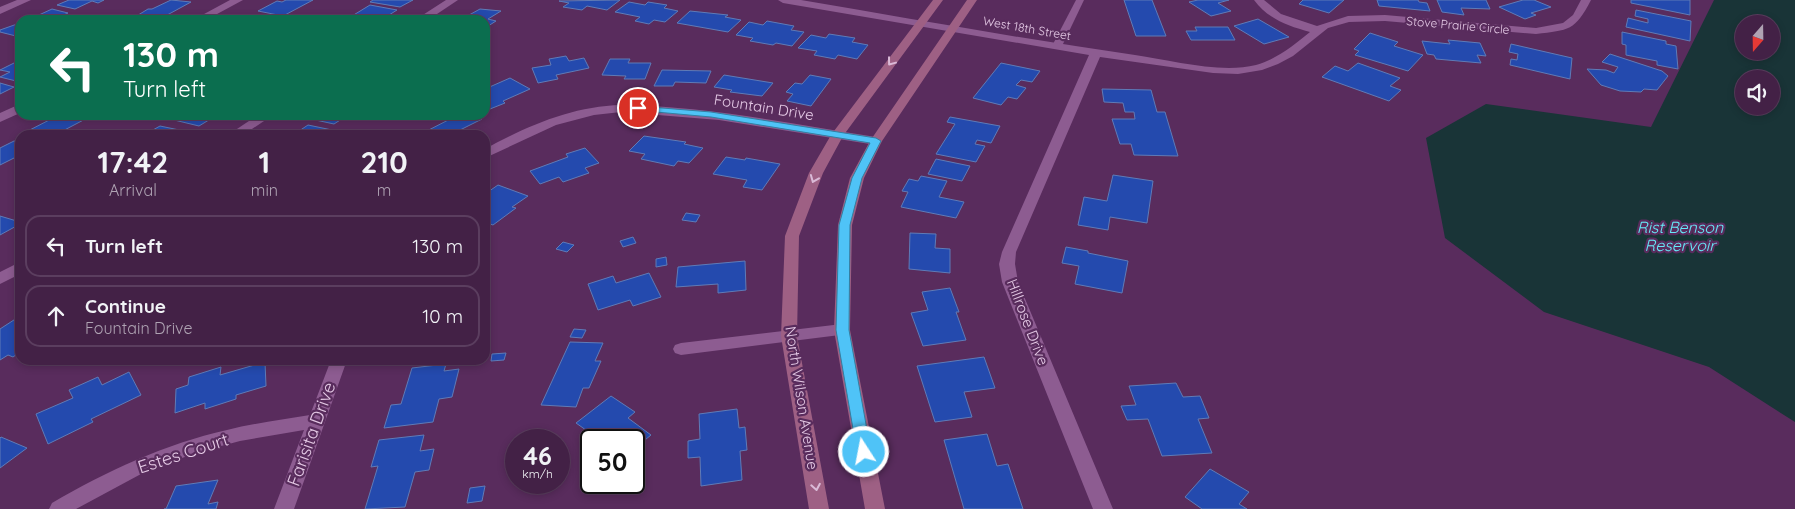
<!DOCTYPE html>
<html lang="en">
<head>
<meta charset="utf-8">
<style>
	:root { --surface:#432146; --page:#4a294d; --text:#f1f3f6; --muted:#afa3b3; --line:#5b3e5f }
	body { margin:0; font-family:Quicksand,sans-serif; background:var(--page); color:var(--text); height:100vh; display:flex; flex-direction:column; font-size:19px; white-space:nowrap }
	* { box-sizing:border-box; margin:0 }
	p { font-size:16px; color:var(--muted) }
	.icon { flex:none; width:28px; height:28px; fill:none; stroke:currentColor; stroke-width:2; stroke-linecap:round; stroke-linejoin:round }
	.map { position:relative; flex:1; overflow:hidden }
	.side { position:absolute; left:15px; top:130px; width:475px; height:235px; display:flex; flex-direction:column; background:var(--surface); border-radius:15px; box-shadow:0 2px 8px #0003,0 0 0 1px var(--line) }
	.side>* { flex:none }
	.top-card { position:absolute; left:15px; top:15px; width:475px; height:105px; border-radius:15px; box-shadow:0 2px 8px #0003,0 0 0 1px var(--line); background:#0b6e4f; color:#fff; overflow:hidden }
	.needle { width:32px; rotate:200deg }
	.tools { position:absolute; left:1735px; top:15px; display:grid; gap:10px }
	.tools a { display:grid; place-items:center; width:45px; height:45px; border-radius:50%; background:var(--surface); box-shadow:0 2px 8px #0003,0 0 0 1px var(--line); font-size:25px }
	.speed { position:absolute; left:505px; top:429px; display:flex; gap:10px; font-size:25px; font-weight:700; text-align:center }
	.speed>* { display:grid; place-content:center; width:65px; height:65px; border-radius:50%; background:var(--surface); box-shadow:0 2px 8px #0003,0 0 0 1px var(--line); line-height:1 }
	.speed small { font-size:12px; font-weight:400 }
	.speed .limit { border:2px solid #111; border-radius:8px; background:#fff; color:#111 }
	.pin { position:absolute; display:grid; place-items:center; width:42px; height:42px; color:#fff; margin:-21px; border:2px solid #fff; border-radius:50%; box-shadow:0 1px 5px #0007 }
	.me { position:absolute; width:55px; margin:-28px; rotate:349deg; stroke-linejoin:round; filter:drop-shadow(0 0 4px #0008) }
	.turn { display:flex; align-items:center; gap:18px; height:105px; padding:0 25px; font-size:22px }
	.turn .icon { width:65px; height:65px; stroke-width:2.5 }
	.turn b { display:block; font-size:35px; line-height:42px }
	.eta { display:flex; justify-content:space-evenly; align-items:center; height:85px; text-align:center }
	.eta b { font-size:30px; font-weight:800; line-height:35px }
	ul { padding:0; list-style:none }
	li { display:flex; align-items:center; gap:15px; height:62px; margin:0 10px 8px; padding:0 15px; border:2px solid var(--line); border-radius:15px }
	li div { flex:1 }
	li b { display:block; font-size:19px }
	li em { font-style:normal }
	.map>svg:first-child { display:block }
</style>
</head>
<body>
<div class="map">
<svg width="1795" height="509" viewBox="0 0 1795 509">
	<rect width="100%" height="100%" fill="#592c5d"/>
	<path fill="#193437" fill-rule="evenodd" d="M1714,0H1795V422L1709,367L1544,312L1445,238L1426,138L1486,104L1651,127ZM1744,24H1771V51H1744ZM1744,79H1771V106H1744Z"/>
	<path fill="#244aae" stroke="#5f7bb7" d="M69,0H104L98,3L92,1L75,9L57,5Z
		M171,0L191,2L158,20H130L148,9H152Z
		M286,0H313L283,16L258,11L277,1L282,2Z
		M373,0H413L400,7L370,2Z
		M620,0L607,10L587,6L582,10L563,7L569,3L559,1Z
		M1124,0H1152L1166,36H1136Z
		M1198,0H1229L1218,3L1231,11L1211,16L1189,2Z
		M1303,0H1344L1329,13L1299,4Z
		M1377,0H1418L1419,2L1427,3L1430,11L1379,6Z
		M1437,0H1486L1490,9L1461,8L1464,15L1442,12Z
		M1523,0H1534L1551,7L1531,13L1536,15L1525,19L1499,7Z
		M1631,0H1690V15L1631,3Z
		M629,2L645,5L648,2L667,5L664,8L678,11L665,22L654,20L649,24L635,21L640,17L615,12Z
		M370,5L397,10L381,20H340L347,19Z
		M52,9L68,13L52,20H28Z
		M480,9L501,11L488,19L496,21L485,28V20H460Z
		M1636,10L1691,21L1690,41L1626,27L1628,18L1648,23V19L1635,16Z
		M690,11L728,15L725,17L741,20L728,32L677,23Z
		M253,15L273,19L242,20Z
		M1258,19L1289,37L1264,44L1234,26Z
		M767,21L794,26L791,30L804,32L792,46L776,43L773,45L750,41L753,38L736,35L749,22L763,25Z
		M20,23V34L16,36L0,32V30Z
		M1195,27H1228L1235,40H1191L1186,31H1197Z
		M1622,32L1666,41V44L1676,46L1678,69L1657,65V61L1626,55V45L1622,44Z
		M1370,33L1398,42L1394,46L1423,55L1408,71L1355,55L1359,51L1354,49Z
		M829,34L855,38L852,42L868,45L857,59L838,55L835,59L814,55L817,51L798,48L811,35L826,38Z
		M1448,40L1480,43L1486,56L1477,55L1481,63L1436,59L1434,55L1427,54L1422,41L1450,44Z
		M1511,44L1572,58L1570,79L1510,65L1511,59L1517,60L1518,54L1509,52Z
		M1610,54L1662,71L1668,76L1657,90L1644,89L1641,92L1620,91L1601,85L1587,69L1606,70L1614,73L1618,67L1602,62Z
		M566,56L569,61L584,58L589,68L556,75L558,79L538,83L532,68L551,65L549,59Z
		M610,59H630L628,63H651L645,79H624L626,76L602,75Z
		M20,60V82L0,77L10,72L0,70Z
		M1001,63L1040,71L1032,82L1021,80L1016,85L1026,88L1017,99L1008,97L1001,105L973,98Z
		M1358,63L1400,78L1390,86L1401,90L1389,101L1322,77L1335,66L1348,71Z
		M662,70L711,71L706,83L675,82L673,86H654Z
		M724,75L773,83L762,96L730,92L732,90L714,87Z
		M810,75L831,79L811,106L787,101L793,94L786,92L795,83L802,84Z
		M510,78L530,89L503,101L505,103L485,111V89Z
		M0,83L14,87L0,94Z
		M1102,89L1151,90L1157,112H1165L1178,156L1134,155L1131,144H1120L1112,119H1135L1134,112H1125L1123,103L1104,102Z
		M59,115H93L55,135H20Z
		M168,115H217L199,126L170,119L174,117Z
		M317,115H348L334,124L311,119Z
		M458,115H475L482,119L452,134L454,135H419Z
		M950,117L1000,126L991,143L977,140L975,144L985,146L976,162L936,154L955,124L947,122Z
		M308,125L332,130L324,135H293Z
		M160,126L184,131L178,135H144Z
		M644,136L686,142L684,144L703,148L689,163L678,161L674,166L641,159L645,154L629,151Z
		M14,141L20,142V155L0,165V148Z
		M585,148L599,163L585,168L589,173L563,182L559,177L540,184L530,171L568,157L566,154Z
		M726,157L745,160L746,158L780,164L762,190L743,187L747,180L713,174Z
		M936,159L970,166L962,181L928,174Z
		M1113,175L1153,181L1147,223L1110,217L1108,230L1078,225L1084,197L1107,201Z
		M921,176L947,181L939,197L964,202L956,218L901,207L908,192L902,191L909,179L918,181Z
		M498,185L528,196L512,207L516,208L493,225L485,222V194Z
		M686,213L700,215L696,222L682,220Z
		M0,216L20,222V224L0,235Z
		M910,233L936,234L935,248L950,249V273L909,269Z
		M633,237L636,243L623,247L620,241Z
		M563,242L574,245L567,252L556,249Z
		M1066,247L1088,251V253L1128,261L1122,293L1075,284L1079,266L1062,263Z
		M666,257L667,265L656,267V259Z
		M745,261L746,290L718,293V284L676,287L678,267Z
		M649,273L661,297L633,306L630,300L598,310L588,284L613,276L616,283Z
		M950,288L959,312H956L966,340L923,346L911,313L928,310L922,292Z
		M20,316V352L13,357L8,355L0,360V329Z
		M574,329L586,330L582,338L570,337Z
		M570,342L603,343L595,361H601L589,388H583L576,407L541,405Z
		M506,353L504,360L491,361L492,354Z
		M984,357L995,388L964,392L972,417L935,422L917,366Z
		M265,362L266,386L236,395V399L205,409V403L175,413L176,389L188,385L189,377L221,367L220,375Z
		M446,364L444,371L459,369L452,397L439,399L433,422L384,428L391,405L401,404L412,368Z
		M129,372L141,395L91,419L93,422L48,444L36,414L73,398L69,390L98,377L102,385Z
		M1176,383L1183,397L1200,396L1209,418L1198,419L1212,453L1162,456L1148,419L1127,420L1121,406L1136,405L1129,386Z
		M611,396L635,412L628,418L651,435L634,449V440H600L576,423Z
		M737,409L739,428L745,427L747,450L740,451L742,480L701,486L700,457L688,458V441L700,439L699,414Z
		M987,434L997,466L1008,464L1023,509H964L944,440Z
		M424,435L420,451L434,449L429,470L415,472L405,507L365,509L378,466L371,467L379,440Z
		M1,437L27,448L0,468V438Z
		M1210,469L1249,492L1239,504L1247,509H1202L1185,497Z
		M218,480L208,504L218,502L216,509H164H166L176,486Z
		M485,486L482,501L467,503L470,488Z"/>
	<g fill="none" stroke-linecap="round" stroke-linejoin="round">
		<path fill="#8d5c91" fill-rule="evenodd" d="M1076,0H1084L1062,46L1060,48H1054L1052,46Z"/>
		<path fill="#8d5c91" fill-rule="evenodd" d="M17,0H31L0,14V7Z
			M230,0H243L206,20H193Z
			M446,0H458L428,20H415Z
			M778,0H801C913,19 1024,39 1135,55C1171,60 1220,74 1256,65C1277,59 1294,45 1310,32C1288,26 1268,19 1254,0H1264L1281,14L1317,26L1348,16L1385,15L1536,28L1563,23L1573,15L1581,0H1591C1575,31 1569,30 1536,34L1385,21L1349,22L1328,28L1293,56L1278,64L1262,70L1238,74L1213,73L1100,57L1016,252L1015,264L1018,282L1113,509H1093L1002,282L999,264L1002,252L1089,55L783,3Z
			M20,104V113L0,122V113Z
			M621,105C707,106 792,124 876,137L882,141L876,145L719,120L621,112L594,115L556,125L485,158V149C527,126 573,106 621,105Z
			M258,115H273L243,135H228Z
			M20,262V274L0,284V272Z
			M842,324L848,326L850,330L848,334L681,355L675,353L673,349L675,345L681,343Z
			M331,360H347L294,509H274L304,430L240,441L195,453L141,474L76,509H49L52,503C107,471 165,444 227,430C254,423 282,420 310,415Z"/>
		<path fill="#9e6084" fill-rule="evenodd" d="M933,0H943L843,136L823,173L799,236L797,336L829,509H809L781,336L785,236L809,173L831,135Z
			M967,0H977L882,141L864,178L852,225L850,330L885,509H865L834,330L838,225L850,178L870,141Z"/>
	</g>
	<defs><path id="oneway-chevron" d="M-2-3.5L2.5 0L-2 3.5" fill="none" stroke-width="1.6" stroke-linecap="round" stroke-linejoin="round" transform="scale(1.25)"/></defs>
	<g stroke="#dabad7">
		<use href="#oneway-chevron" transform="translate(891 62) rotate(127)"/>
		<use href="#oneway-chevron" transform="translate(814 179) rotate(112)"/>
		<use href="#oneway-chevron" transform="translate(816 487) rotate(80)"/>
	</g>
	<path fill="#4fc3f7" stroke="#337fa1" d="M638,106L711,112L876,138L881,141L862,178L850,225L849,330L871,452L869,456L864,457L859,456L857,452L836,330L839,225L852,178L870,143L711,117L634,110V107Z"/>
	<g text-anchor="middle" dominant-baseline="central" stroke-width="4.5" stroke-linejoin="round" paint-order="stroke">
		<g font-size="12" fill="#e5cae6" stroke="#592c5d">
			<text transform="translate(1458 25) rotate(5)">Stove Prairie Circle</text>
			<text transform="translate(1027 28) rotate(10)">West 18th Street</text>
		</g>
		<g font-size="15" fill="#e5cae6" stroke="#592c5d">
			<text transform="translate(764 107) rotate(9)">Fountain Drive</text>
			<text transform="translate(1028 322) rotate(69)">Hillrose Drive</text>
			<text transform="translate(802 398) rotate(81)">North Wilson Avenue</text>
		</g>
		<g font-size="16" font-style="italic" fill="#66ebf8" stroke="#592c5d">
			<text x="1680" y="227">Rist Benson<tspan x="1680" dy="18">Reservoir</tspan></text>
		</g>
		<g font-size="18" fill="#e5cae6" stroke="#592c5d">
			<text transform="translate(311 434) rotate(-70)">Farisita Drive</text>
			<text transform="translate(183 453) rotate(-18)">Estes Court</text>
		</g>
	</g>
</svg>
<div class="tools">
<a><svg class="needle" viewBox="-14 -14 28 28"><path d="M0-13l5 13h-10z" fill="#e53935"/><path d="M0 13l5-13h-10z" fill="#afa3b3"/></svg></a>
<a><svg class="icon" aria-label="sound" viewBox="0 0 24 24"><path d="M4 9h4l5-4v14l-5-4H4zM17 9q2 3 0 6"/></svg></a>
</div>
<div class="speed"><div>46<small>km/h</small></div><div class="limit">50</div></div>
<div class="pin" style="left:638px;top:108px;background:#d93025"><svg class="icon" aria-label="arrive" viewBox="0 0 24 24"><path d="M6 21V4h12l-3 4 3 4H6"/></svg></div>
<svg class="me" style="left:864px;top:452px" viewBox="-20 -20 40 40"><circle r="17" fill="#4fc3f7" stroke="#fff" stroke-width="3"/><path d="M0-11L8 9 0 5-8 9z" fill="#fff"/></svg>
<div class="top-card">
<div class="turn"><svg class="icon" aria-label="left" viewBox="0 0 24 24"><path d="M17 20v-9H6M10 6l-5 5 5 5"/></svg><div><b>130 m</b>Turn left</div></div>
</div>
<section class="side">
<div class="eta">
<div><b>17:42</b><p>Arrival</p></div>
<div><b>1</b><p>min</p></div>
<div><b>210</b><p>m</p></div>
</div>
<ul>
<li><svg class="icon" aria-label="left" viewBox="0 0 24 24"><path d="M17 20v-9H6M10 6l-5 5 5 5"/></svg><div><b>Turn left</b></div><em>130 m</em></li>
<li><svg class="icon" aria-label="ahead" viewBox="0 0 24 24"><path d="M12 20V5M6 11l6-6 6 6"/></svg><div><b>Continue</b><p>Fountain Drive</p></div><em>10 m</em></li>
</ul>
</section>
</div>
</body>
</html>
